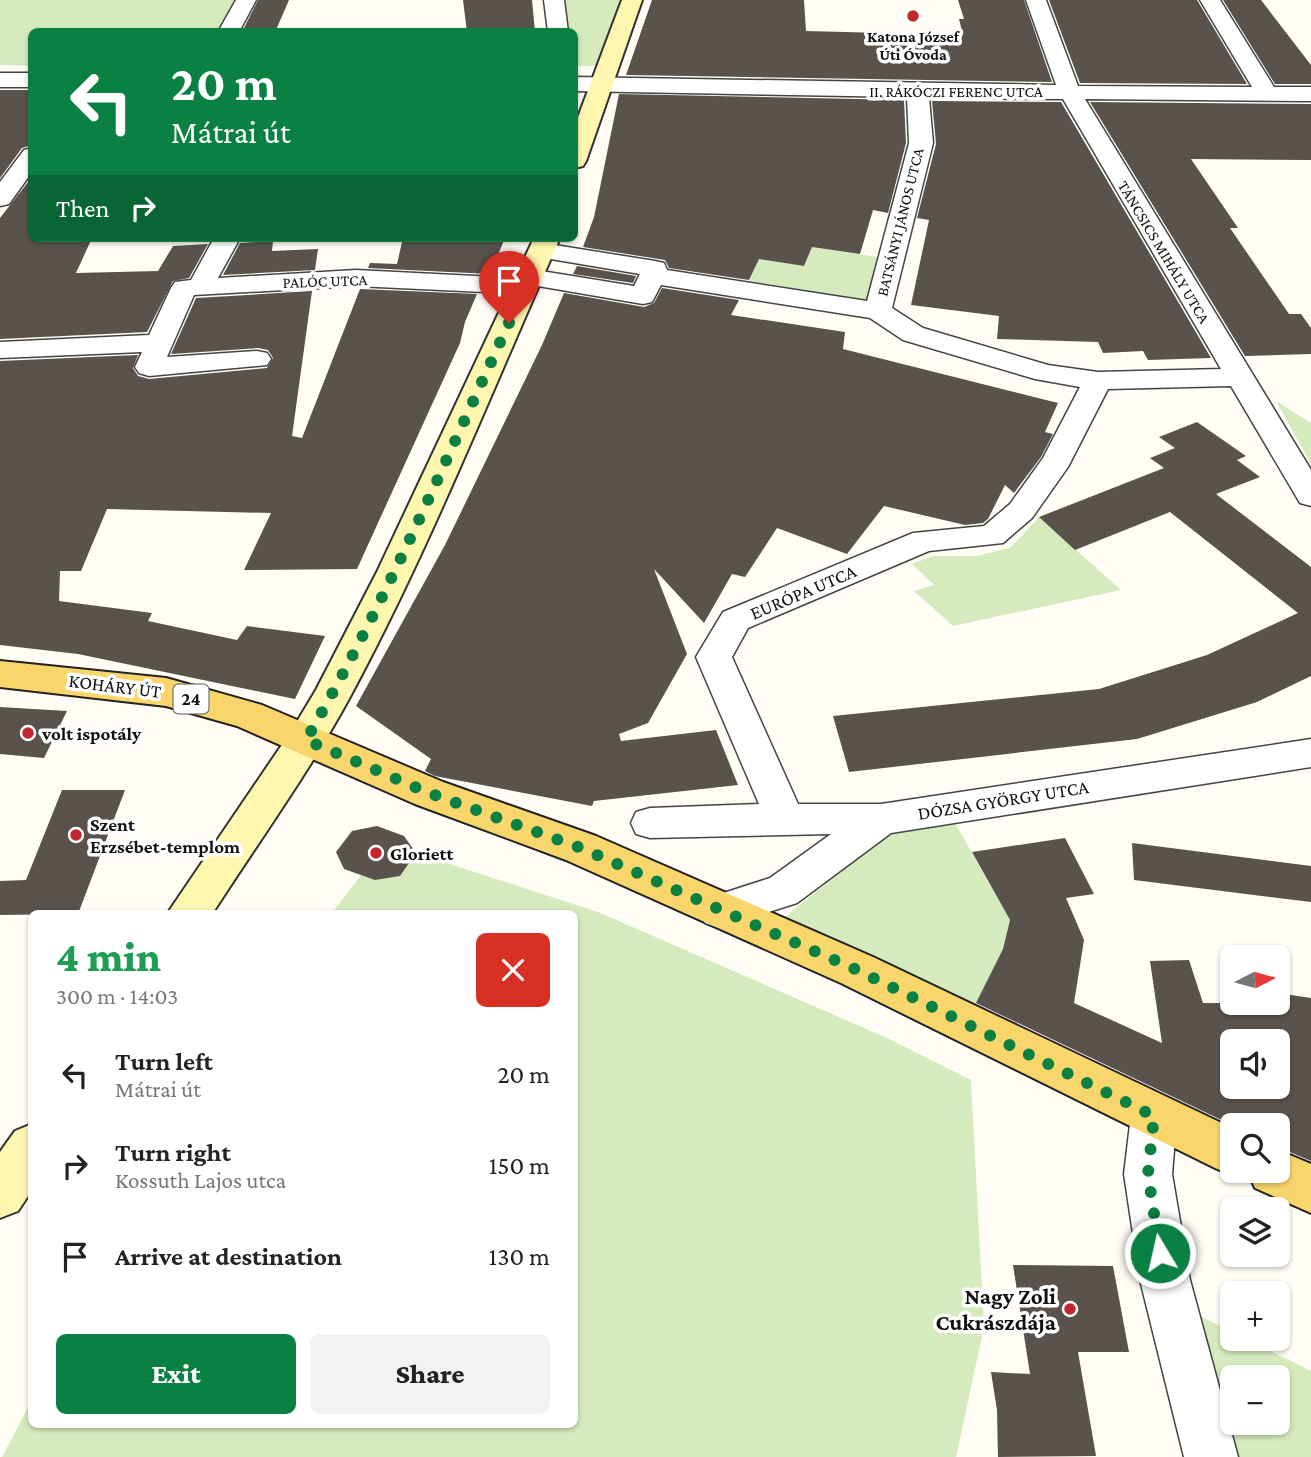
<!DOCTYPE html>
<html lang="en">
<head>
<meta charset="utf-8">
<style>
	:root { --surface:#fff; --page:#f2f2f2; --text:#222; --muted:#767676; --accent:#0b8043 }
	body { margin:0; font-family:"Crimson Pro",serif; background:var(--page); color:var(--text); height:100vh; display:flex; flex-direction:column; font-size:26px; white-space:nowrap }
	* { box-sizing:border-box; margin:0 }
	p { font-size:23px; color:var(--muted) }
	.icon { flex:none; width:38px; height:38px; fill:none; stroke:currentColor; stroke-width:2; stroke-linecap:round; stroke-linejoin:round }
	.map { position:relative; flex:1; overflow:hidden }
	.panel { position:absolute; left:28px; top:910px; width:550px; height:518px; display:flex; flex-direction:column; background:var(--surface); border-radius:10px; box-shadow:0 2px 5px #0004 }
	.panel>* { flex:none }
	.hud { position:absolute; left:28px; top:28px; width:550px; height:214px; border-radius:10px; box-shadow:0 2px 5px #0004; background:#0b8043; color:#fff; overflow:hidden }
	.needle { width:46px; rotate:84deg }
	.tools { position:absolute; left:1220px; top:945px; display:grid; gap:14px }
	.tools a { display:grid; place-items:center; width:70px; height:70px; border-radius:10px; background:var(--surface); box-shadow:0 2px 5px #0004; font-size:35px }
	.pin { position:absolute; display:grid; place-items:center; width:60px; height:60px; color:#fff; margin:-72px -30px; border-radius:50% 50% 50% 0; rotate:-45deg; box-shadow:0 0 7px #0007 }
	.pin .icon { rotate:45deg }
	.me { position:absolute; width:77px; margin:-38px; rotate:351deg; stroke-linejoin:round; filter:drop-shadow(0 0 5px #0008) }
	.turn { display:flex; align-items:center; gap:24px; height:147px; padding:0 28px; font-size:32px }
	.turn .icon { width:91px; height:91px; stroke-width:2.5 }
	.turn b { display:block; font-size:49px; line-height:60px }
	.then { display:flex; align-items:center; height:66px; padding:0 28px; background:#0003; gap:14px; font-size:26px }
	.round { display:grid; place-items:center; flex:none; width:74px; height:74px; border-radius:10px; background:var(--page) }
	.summary { display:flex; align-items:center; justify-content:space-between; height:119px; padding:0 28px }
	h1 { font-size:42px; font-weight:800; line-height:52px; color:#1e9e55 }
	.cta { display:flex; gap:14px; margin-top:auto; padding:14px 28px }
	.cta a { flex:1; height:80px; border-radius:10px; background:var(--accent); color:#fff; font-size:28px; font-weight:800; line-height:80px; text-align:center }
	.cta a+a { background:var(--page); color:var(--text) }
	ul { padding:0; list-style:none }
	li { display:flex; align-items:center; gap:21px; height:91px; padding:0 28px }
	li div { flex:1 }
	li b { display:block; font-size:26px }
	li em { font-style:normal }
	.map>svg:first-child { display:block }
</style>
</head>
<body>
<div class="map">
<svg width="1311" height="1457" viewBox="0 0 1311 1457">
	<rect width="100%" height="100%" fill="#fffdf5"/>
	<path fill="#d5ebbd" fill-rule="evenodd" d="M0,0H238L222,31L32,32L31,66L0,65Z
		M564,0H621L596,66H574V32L569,31Z
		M812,247L891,259L880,302L748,281L759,259L804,266Z
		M1276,401L1311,423V464Z
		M1039,517L1121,590L953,626L914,591L934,585L912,564L933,556H978L1011,547Z
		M955,823L1010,920L1003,949L971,1014L777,923L890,833Z
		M381,849L416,853L598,912L887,1038L971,1080L984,1327L956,1457H2L31,1402L32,1424H574V914L332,913Z
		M1196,1314L1232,1332V1339H1246L1311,1371V1457H1234ZM1232,1377H1278V1423H1232Z"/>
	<path fill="#5a524d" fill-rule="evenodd" d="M258,0H289L276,30H243Z
		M463,0H532L535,32H467Z
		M652,0H804L806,31L963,35L959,19H964L958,0H1024L1052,82L626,75Z
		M1049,0H1197L1247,84L1080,83Z
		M1223,0H1261L1311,65V84H1275Z
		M0,90H32V145L22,148L0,178Z
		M619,94L904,100L906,143L888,213L873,210L860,254L812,247L804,266L759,259L749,280L669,268L665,260L583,247L594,217Z
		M932,101L1061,102L1211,358L1148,360L1143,351L1103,353L1098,342L997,339L999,316L911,305L929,220L917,218L936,144Z
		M1090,102L1311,104V160L1191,159L1238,228H1230L1289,314H1301L1311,328V354L1245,356Z
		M32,177V238H92L76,273L158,271L173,246L208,244L189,278L173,281L147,332L0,339V218Z
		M463,238H505L490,274L368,268L370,263L397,264L402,242H461Z
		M273,241L272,251L318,249L315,270L223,275L240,243Z
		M577,266L636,276L633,283L573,274Z
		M662,288L739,300L731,315L845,332L843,349L1058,403L1045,432L1053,434L1041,457L1014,493L1005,485L988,519L983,523L965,525L884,506L847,554L777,528L745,577L732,574L704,623L654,569L687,654L648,723L619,734L621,741L716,730L738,785L594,801L592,806L435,776L425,771L431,759L356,706L445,545L542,345L564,293L644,307L654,303Z
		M360,289L477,294L465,322L460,343L357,569L244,570L271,513L107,509L81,571H60L59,601L152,613L148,621L237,640L247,626L325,636L295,699L78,654L0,645V361L138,355L133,368L138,376L149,379L267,368L273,358L268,350L258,348L171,354L196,298L312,291L292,436L302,438Z
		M1197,422L1246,456L1237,460L1260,477L1216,494L1311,567V676L1257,702L1137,739L849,772L833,716L1099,689L1207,655L1298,613L1170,512L1075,550L1039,517L1164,468L1150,458L1175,448L1159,437Z
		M0,707L67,711L44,758L0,754Z
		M62,790H125L78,914L0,915V881L26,880Z
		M377,826L404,836L416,853L400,876L375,880L344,869L336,852L352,831Z
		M1065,838L1094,894L1066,898L1084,940L1074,1003L1162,1043L1150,961L1189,960L1203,1003H1278V993L1311,998V1161L1278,1147V1125H1232L976,1003L1003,949L1010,920L972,852ZM1232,1041H1278V1087H1232Z
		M1132,843L1311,866V902L1134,880Z
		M1013,1265L1113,1266L1129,1352H1078L1096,1456L998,1457L997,1410L991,1372L1030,1374Z"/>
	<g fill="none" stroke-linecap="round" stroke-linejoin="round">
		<defs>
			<path id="street" d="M236,0H256L239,32H218Z
				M544,0H564L568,32H548Z
				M1026,0H1046L1078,86L1252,87L1200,0H1220L1274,87H1311V101L1085,99L1311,470V506L1300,503L1231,386L1108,389L1068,467L1032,518L1003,543L929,551L748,628L732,657L798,804H881L1311,739V767L891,833L797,903L719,928L705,923L699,911L705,899L770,878L831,834L650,838L636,834L631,823L636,812L650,808L759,804L696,657L723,612L913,533L984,526L1010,504L1043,458L1080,387L1035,379L903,340L870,318L661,285L652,302L643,304L538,286L534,292L525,294L356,286L194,295L167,357L257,351L267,353L271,359L267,365L149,376L139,373L135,367L142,352L0,358V342L149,335L171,288L175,282L191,280L214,238H240L218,278L356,270L516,278L520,271L529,269L634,286L640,274L533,256L529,251L533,246L542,243L655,261L664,263L667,270L867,301L909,143L907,97L574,91V77L1056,85ZM929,98L1063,99L1221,369L1098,372L1048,365L923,328L892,308L933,143Z
				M0,73H32V87H0Z
				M32,148V172L9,204L0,206V182L24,150Z
				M1154,1095L1170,1101L1177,1116L1172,1174L1190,1280L1238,1457H1184L1140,1280L1124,1174L1131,1116L1138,1101Z"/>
			<path id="secondary" d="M622,0H642L586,161L583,166L574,168V128Z
				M534,238H560C492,390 430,548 351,695C310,771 259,841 212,914H167L292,730L316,690L377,572Z
				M32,1124V1190L18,1211L0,1218V1152L15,1131Z"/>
			<path id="primary" d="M0,661L166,678L262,705L443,782L596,836L873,957L1232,1128V1171H1243L1232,1175L1215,1168L841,983L566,860L415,804L237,726L166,706L0,687Z
				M1278,1150L1311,1164V1213L1255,1188L1247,1171H1278Z"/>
		</defs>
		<use href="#street" stroke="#444" stroke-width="3"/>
		<use href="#secondary" stroke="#333" stroke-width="4"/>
		<use href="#primary" stroke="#222" stroke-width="4"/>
		<use href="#street" fill="#fff" fill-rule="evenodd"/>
		<use href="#secondary" fill="#fff6b0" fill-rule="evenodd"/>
		<use href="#primary" fill="#f9d66b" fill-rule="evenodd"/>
	</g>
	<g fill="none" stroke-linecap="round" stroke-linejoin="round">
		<path stroke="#0b8043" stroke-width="12" stroke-dasharray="0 21.6" d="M509,323C444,463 384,606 306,740L429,793L581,848L857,970L1154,1116L1148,1174L1160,1253"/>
	</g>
	<g fill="#c4262e" stroke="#fff" stroke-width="2.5">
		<circle cx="913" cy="16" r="7"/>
		<circle cx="28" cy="733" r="7"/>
		<circle cx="76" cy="835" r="7"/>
		<circle cx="376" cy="853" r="7"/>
		<circle cx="1070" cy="1309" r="7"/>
	</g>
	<g text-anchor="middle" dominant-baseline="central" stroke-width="7" stroke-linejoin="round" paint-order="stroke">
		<g font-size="16" font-weight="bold" fill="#111" stroke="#fff">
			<text x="913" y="36">Katona József<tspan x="913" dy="18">Úti Óvoda</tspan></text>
		</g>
		<g font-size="16" fill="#111" stroke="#fff">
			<text x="956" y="91">II. RÁKÓCZI FERENC UTCA</text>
			<text transform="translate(900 222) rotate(-76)">BATSÁNYI JÁNOS UTCA</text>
			<text transform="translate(1164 252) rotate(59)">TÁNCSICS MIHÁLY UTCA</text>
			<text transform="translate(325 281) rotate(-2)">PALÓC UTCA</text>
		</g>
		<rect fill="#fff" stroke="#585858" stroke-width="2" x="173.5" y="684.5" width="35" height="29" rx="5"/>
		<g font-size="18" font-weight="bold" fill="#111">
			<text x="191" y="699">24</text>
		</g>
		<g font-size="19" fill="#111" stroke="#fff">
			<text transform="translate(803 592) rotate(-23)">EURÓPA UTCA</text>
			<text transform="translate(115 686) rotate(7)">KOHÁRY ÚT</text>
			<text transform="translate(1003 800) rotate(-9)">DÓZSA GYÖRGY UTCA</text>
		</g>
		<g font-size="19" font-weight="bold" fill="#111" stroke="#fff" text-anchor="start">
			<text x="42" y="733">volt ispotály</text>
			<text x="90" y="824">Szent<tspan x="90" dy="22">Erzsébet-templom</tspan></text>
			<text x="390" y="853">Gloriett</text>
		</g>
		<g font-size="23" font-weight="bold" fill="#111" stroke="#fff" text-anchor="end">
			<text x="1056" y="1296">Nagy Zoli<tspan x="1056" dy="26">Cukrászdája</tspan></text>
		</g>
	</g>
</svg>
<div class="tools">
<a><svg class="needle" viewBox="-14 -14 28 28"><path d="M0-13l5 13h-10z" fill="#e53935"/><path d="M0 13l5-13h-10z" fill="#767676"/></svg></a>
<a><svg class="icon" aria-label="sound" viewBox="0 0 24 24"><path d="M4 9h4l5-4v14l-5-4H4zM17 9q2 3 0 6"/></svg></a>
<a><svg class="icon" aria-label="search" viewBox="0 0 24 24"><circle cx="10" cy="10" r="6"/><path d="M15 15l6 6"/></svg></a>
<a><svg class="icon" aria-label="layers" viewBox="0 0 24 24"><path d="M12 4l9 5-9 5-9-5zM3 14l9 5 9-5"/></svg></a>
<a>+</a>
<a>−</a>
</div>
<div class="pin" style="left:509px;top:323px;background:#d93025"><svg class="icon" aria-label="arrive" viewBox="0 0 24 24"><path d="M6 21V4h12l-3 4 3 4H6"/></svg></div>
<svg class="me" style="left:1160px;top:1253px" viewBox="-20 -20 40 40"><circle r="17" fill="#0b8043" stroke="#fff" stroke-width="3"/><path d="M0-11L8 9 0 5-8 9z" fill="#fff"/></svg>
<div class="hud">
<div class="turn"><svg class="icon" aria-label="left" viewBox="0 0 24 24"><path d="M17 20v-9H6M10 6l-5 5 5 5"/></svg><div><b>20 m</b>Mátrai út</div></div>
<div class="then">Then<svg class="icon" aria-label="right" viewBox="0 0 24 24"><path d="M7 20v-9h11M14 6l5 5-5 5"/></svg></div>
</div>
<section class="panel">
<div class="summary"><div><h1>4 min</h1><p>300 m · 14:03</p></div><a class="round" style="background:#d93025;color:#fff"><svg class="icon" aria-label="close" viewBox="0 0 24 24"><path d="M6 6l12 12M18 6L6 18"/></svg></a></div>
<ul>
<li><svg class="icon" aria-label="left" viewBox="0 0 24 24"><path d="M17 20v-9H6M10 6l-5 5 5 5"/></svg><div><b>Turn left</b><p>Mátrai út</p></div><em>20 m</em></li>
<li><svg class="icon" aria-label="right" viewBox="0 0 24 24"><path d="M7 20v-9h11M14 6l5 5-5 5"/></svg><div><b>Turn right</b><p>Kossuth Lajos utca</p></div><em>150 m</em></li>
<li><svg class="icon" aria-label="arrive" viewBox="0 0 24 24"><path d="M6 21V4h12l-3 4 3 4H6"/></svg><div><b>Arrive at destination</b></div><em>130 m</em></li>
</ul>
<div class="cta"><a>Exit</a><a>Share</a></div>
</section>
</div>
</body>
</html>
